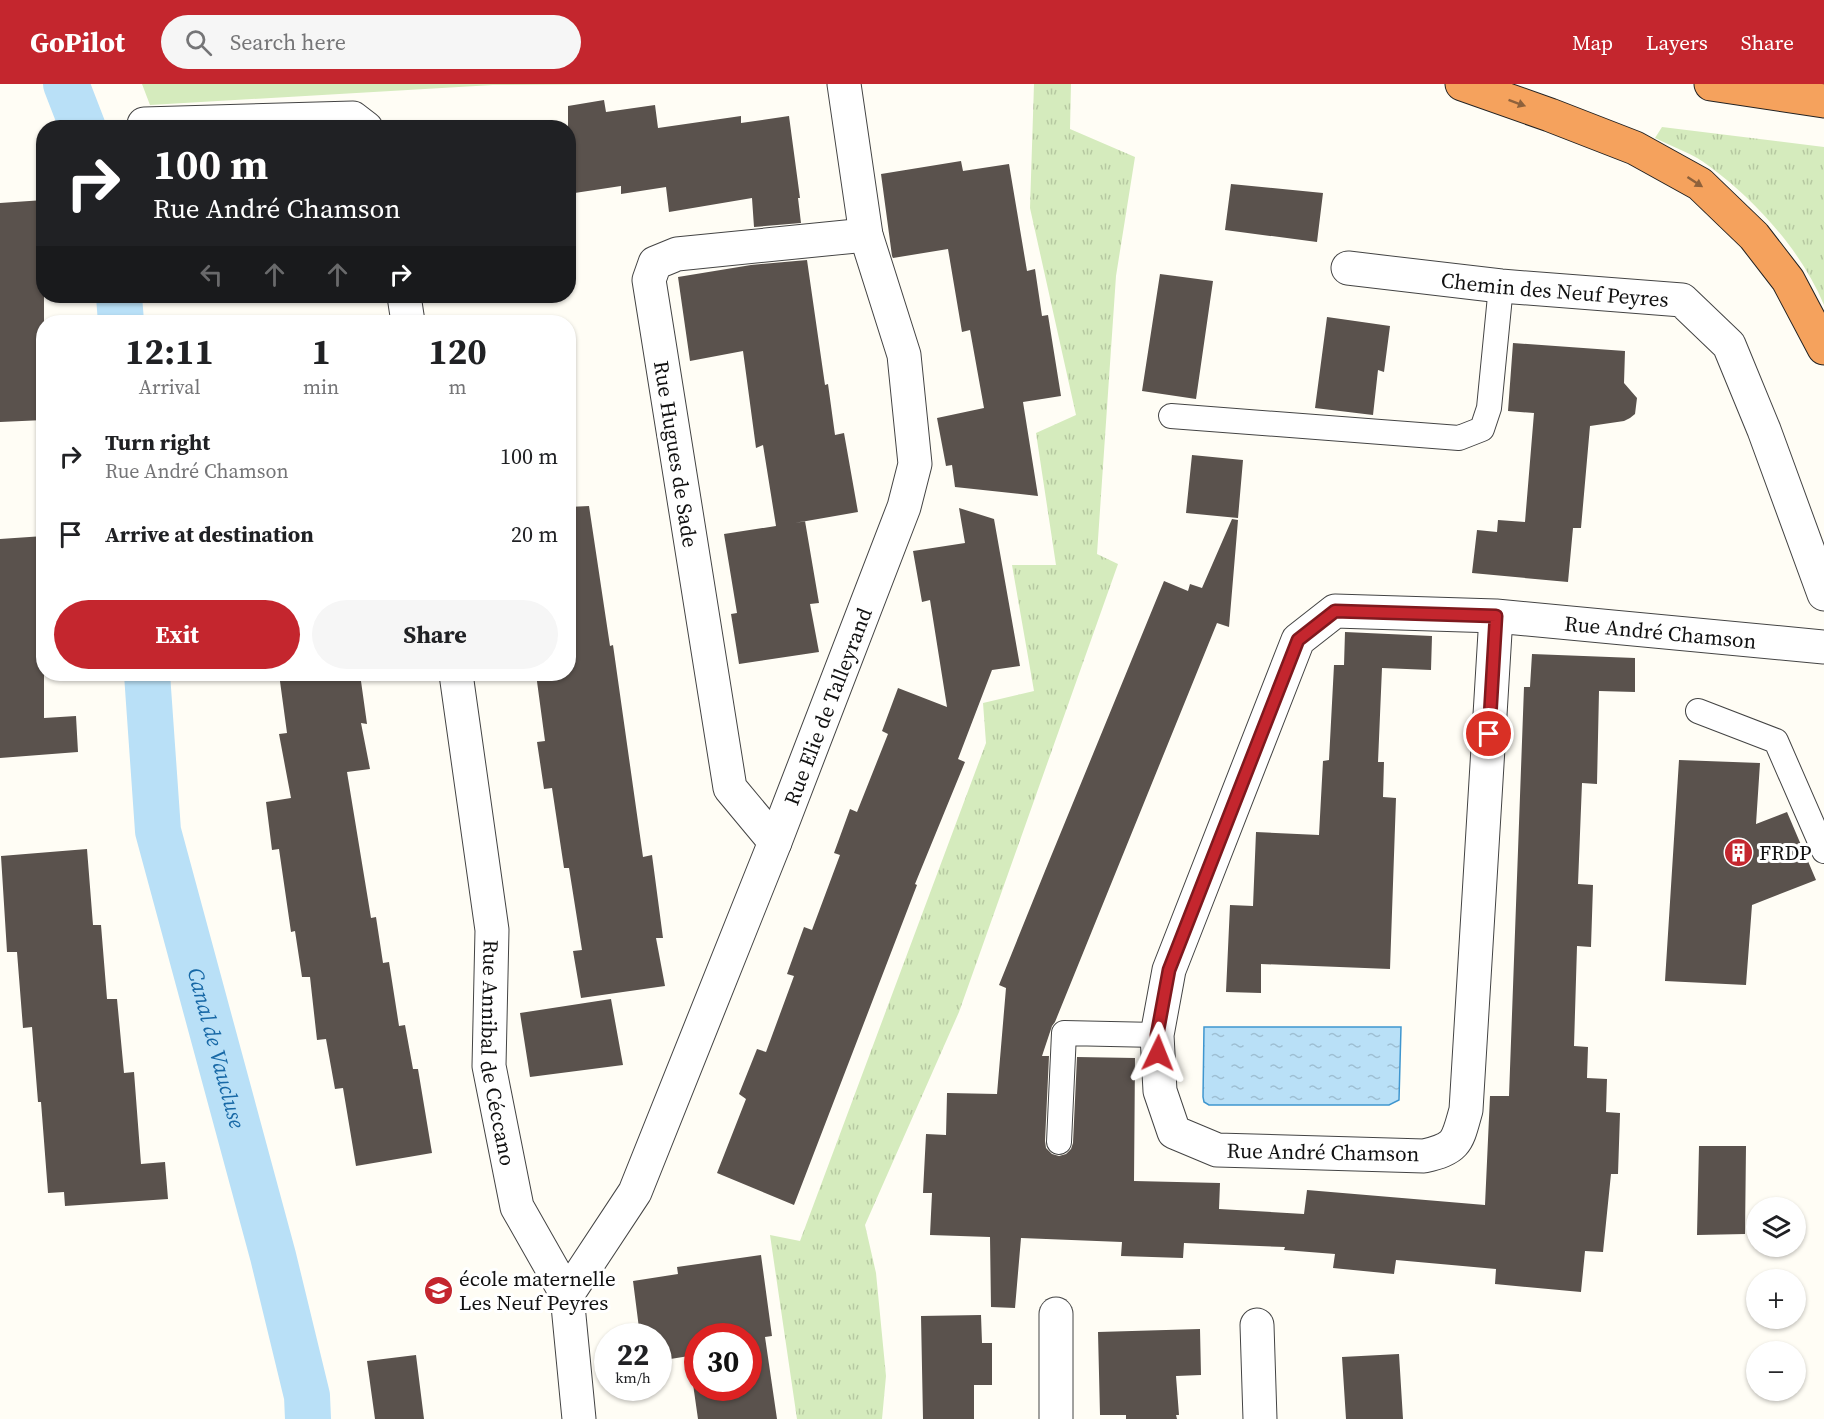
<!DOCTYPE html>
<html lang="en">
<head>
<meta charset="utf-8">
<style>
	:root { --surface:#fff; --page:#f6f6f6; --text:#202124; --muted:#757577; --accent:#c4262e }
	body { margin:0; font-family:"Source Serif 4",serif; background:var(--page); color:var(--text); height:100vh; display:flex; flex-direction:column; font-size:22px; white-space:nowrap }
	* { box-sizing:border-box; margin:0 }
	p { font-size:20px; color:var(--muted) }
	.icon { flex:none; width:33px; height:33px; fill:none; stroke:currentColor; stroke-width:2; stroke-linecap:round; stroke-linejoin:round }
	.map { position:relative; flex:1; overflow:hidden }
	.sheet { position:absolute; left:36px; top:231px; width:540px; height:366px; display:flex; flex-direction:column; background:var(--surface); border-radius:24px; box-shadow:0 2px 4px #0004 }
	.sheet>* { flex:none }
	.hud { position:absolute; left:36px; top:36px; width:540px; height:183px; border-radius:24px; box-shadow:0 2px 4px #0004; background:#202124; color:#fff; overflow:hidden }
	.fabs { position:absolute; left:1746px; top:1113px; display:grid; gap:12px }
	.fabs a { display:grid; place-items:center; width:60px; height:60px; border-radius:50%; background:var(--surface); box-shadow:0 2px 4px #0004; font-size:30px }
	.speed { position:absolute; left:594px; top:1239px; display:flex; gap:12px; font-size:30px; font-weight:700; text-align:center }
	.speed>* { display:grid; place-content:center; width:78px; height:78px; border-radius:50%; background:var(--surface); box-shadow:0 2px 4px #0004; line-height:1 }
	.speed small { font-size:15px; font-weight:400 }
	.speed .limit { border:9px solid #d22; background:#fff; color:#111 }
	.pin { position:absolute; display:grid; place-items:center; width:51px; height:51px; color:#fff; margin:-26px; border:3px solid #fff; border-radius:50%; box-shadow:0 2px 6px #0007 }
	.me { position:absolute; width:66px; margin:-33px; rotate:2deg; stroke-linejoin:round; filter:drop-shadow(0 0 4px #0008) }
	.turn { display:flex; align-items:center; gap:21px; height:126px; padding:0 18px; font-size:27px }
	.turn .icon { width:78px; height:78px; stroke-width:2.5 }
	.turn b { display:block; font-size:42px; line-height:51px }
	.lanes { display:flex; align-items:center; height:57px; padding:0 18px; background:#0003; justify-content:center; gap:30px; direction:ltr }
	.lanes .off { opacity:.35 }
	.eta { display:flex; justify-content:space-evenly; align-items:center; height:102px; text-align:center }
	.eta b { font-size:36px; font-weight:700; line-height:42px }
	.primary-button { display:flex; gap:12px; margin-top:auto; padding:12px 18px }
	.primary-button a { flex:1; height:69px; border-radius:36px; background:var(--accent); color:#fff; font-size:24px; font-weight:700; line-height:69px; text-align:center }
	.primary-button a+a { background:var(--page); color:var(--text) }
	ul { padding:0; list-style:none }
	li { display:flex; align-items:center; gap:18px; height:78px; padding:0 18px }
	li div { flex:1 }
	li b { display:block; font-size:22px }
	li em { font-style:normal }
	header { display:flex; align-items:center; gap:36px; box-sizing:border-box; height:84px; padding:0 30px; background:var(--accent); color:#fff }
	header strong { font-size:28px }
	nav { display:flex; gap:33px; margin-inline-start:auto; font-size:21px }
	.search { width:420px; height:54px; background:var(--page); display:flex; align-items:center; gap:15px; box-sizing:border-box; padding:0 21px; border-radius:33px; color:var(--muted); font-size:22px }
	.map>svg:first-child { display:block }
</style>
</head>
<body>
<header>
<strong>GoPilot</strong>
<div class="search"><svg class="icon" aria-label="search" viewBox="0 0 24 24"><circle cx="10" cy="10" r="6"/><path d="M15 15l6 6"/></svg>Search here</div>
<nav><a>Map</a><a>Layers</a><a>Share</a></nav>
</header>
<div class="map">
<svg width="1824" height="1335" viewBox="0 0 1824 1335">
	<defs>
		<pattern id="grass-tufts" width="24" height="20" patternUnits="userSpaceOnUse" patternTransform="scale(1.5)"><rect width="24" height="20" fill="#d5ebbd"/><path d="M3 7l-1-3M5 7V3M7 7l1-3M15 17l-1-3M17 17v-4M19 17l1-3" fill="none" stroke="#b6c8a1"/></pattern>
		<pattern id="water-ripples" width="26" height="14" patternUnits="userSpaceOnUse" patternTransform="scale(1.5)"><rect width="26" height="14" fill="#b9e0f7"/><path d="M2 4q2-2 4 0t4 0M15 11q2-2 4 0t4 0" fill="none" stroke="#9ebfd3"/></pattern>
	</defs>
	<rect width="100%" height="100%" fill="#fffdf5"/>
	<path fill="url(#grass-tufts)" d="M1034,0H1071L1070,45L1135,73L1116,192L1097,470L1118,480L959,928L865,1141L876,1189L886,1292L882,1335H797L770,1151L800,1157L986,659L983,619L1034,607L1012,481H1056L1036,349L1076,331L1030,124Z
		M1662,43L1824,63V221C1801,166 1756,117 1709,82C1694,70 1673,63 1655,54Z"/>
	<path fill="#d5ebbd" d="M142,0H636L493,1L150,21Z"/>
	<path fill="url(#water-ripples)" stroke="#3f96cf" stroke-width="1.5" d="M1204,943H1401L1399,1016L1389,1021H1209L1204,1018L1203,1013Z"/>
	<g fill="none" stroke-linecap="round" stroke-linejoin="round">
		<g stroke="#b9e0f7" stroke-width="46">
			<path d="M66,0L83,44"/>
			<path d="M119,212L121,238"/>
			<path id="s1" d="M147,590L158,747L273,1172L307,1312L308,1335"/>
		</g>
	</g>
	<path fill="#5a524d" fill-rule="evenodd" d="M604,16L606,28L655,21L658,44L741,32V39L789,32L800,114H798L801,139L754,143L752,114L669,128L666,103L621,110V102L568,110V22Z
		M961,77L963,87L1009,80L1027,187L1035,185L1042,232L1048,231L1061,312L1023,318L1038,412L955,403L952,381L946,382L937,334L984,324L970,246L962,248L948,165L893,174L892,172L881,90Z
		M1231,100L1323,109L1317,158L1225,146Z
		M44,116V336L0,338V119Z
		M807,176L825,301L828,300L835,351L844,349L858,428L795,439L805,437L819,519L810,520L819,568L739,580L731,530L737,529L724,450L776,442L763,361L756,364L743,267L690,277L678,193L751,181Z
		M1160,190L1213,197L1196,315L1142,307Z
		M1327,233L1390,242L1384,288L1378,286L1373,331L1315,324Z
		M1513,259L1625,267L1624,299L1637,314L1635,330L1630,334L1624,337L1590,342L1581,444H1573L1568,498L1472,489L1477,446L1497,448L1498,436L1525,438L1534,329L1508,327Z
		M1192,371L1243,376L1238,434L1186,429Z
		M589,422L610,562L613,561L643,773L652,771L663,854H656L665,902L581,914L573,867L582,866L569,784H564L552,704L544,705L537,658L545,657L536,590H568V423Z
		M959,424L994,435L1020,582L992,586L958,675L965,678L915,800L917,801L794,1121L717,1089L746,1015L739,1010L757,965L766,968L794,892L787,890L804,843L812,846L840,771L834,769L850,725L857,728L888,650L882,647L898,604L947,623L930,516L922,518L913,467L965,459Z
		M1232,435L1238,436L1229,543L1217,539L1055,938L1052,942L1042,972H1049L1045,1057L1046,1064L1052,1070L1059,1072L1066,1070L1071,1065L1073,1059L1077,973L1135,974L1134,1097L1220,1099L1219,1125L1304,1130L1307,1106L1485,1121L1490,1012H1509L1524,603H1530L1532,570L1635,574V608L1599,607L1597,700L1582,699L1578,800L1593,801L1591,863L1577,862L1574,962L1588,963L1587,994L1607,995L1606,1028L1620,1029L1618,1090H1611L1603,1168L1585,1167L1581,1208L1495,1200L1496,1185L1396,1176L1394,1190L1333,1184L1335,1170L1284,1166L1285,1163L1184,1159L1183,1174L1121,1172L1122,1158L1021,1154L1015,1224L991,1223L990,1153L930,1151L932,1109H923L926,1050L946,1051L947,1009L997,1010L1006,904L999,901L1045,787L1164,497L1188,507L1190,500L1202,504Z
		M44,452V634L76,632L78,668L0,674V455Z
		M1345,548L1432,552L1431,586L1382,584L1378,678H1384L1383,713L1396,714L1390,885L1261,880V909L1226,908L1230,821L1253,822L1256,748L1319,751L1323,677L1329,676L1334,581H1344Z
		M279,590H360L367,640L361,639L370,685L347,688L371,834L376,833L383,879L389,878L399,942L405,941L413,985H418L432,1069L356,1082L343,1004L335,1005L326,955L317,956L310,893H302L295,847L291,848L279,765L272,766L266,718L291,714L279,650L287,649Z
		M1679,676L1760,679L1756,740L1787,728L1816,796L1752,821L1746,901L1665,897Z
		M87,765L93,841H101L107,915H117L124,989L134,988L141,1080L165,1078L168,1115L65,1122L64,1108L48,1109L41,1018H38L32,943L23,944L17,868H7L1,772Z
		M611,915L623,981L530,993L520,929Z
		M1699,1062H1746L1745,1150L1697,1151Z
		M761,1171L772,1252L765,1253L777,1335H698L689,1272L658,1277V1252H640L633,1197L678,1190L677,1183ZM698,1252H748V1304H698Z
		M981,1231L982,1259H992V1301H974V1335H923L921,1232Z
		M1200,1245L1201,1291L1176,1292L1179,1331H1176L1177,1335H1126V1331H1100L1098,1248Z
		M1399,1270L1403,1335H1346L1342,1273Z
		M416,1271L424,1335H375L367,1277Z"/>
	<g fill="none" stroke-linecap="round" stroke-linejoin="round">
		<defs>
			<path id="lane" d="M1171,332L1459,354L1482,345L1489,324L1501,202
				M1698,627L1776,657L1824,767
				M1059,1058L1064,949L1157,951"/>
			<g id="street">
				<path d="M144,40L353,34L366,44"/>
				<path id="s2" d="M1348,184L1501,202L1682,216L1729,261L1764,346L1824,510"/>
				<path d="M404,212L408,238"/>
				<path id="s3" d="M1496,532L1466,1026C1457,1058 1458,1064 1424,1072L1217,1066L1174,1048L1160,1007L1157,951L1169,886L1298,556L1335,527L1496,532L1824,563"/>
				<path id="s4" d="M456,590L492,846L489,982L517,1123L567,1211L579,1335"/>
				<path d="M775,758L730,704L649,196L655,179L677,170L866,151"/>
				<path id="s5" d="M567,1211L635,1108L775,758L904,423L915,380L904,271L866,151L844,0"/>
				<path d="M1056,1230V1335"/>
				<path d="M1257,1241L1260,1335"/>
			</g>
			<path id="highway" d="M1462,0L1550,31L1635,64L1700,100L1754,152L1788,196L1824,264
				M1711,0L1824,17"/>
		</defs>
		<use href="#lane" stroke="#444" stroke-width="26"/>
		<use href="#street" stroke="#444" stroke-width="35"/>
		<use href="#highway" stroke="#222" stroke-width="35"/>
		<use href="#lane" stroke="#fff" stroke-width="24"/>
		<use href="#street" stroke="#fff" stroke-width="33"/>
		<use href="#highway" stroke="#f5a25d" stroke-width="33"/>
	</g>
	<defs><path id="oneway-solid" d="M-6-.8H1V-3.2L6.5 0L1 3.2V.8H-6Z" transform="scale(1.5)"/></defs>
	<g fill="#8e613b">
		<use href="#oneway-solid" transform="translate(1517 19) rotate(20)"/>
		<use href="#oneway-solid" transform="translate(1695 98) rotate(33)"/>
	</g>
	<g fill="none" stroke-linecap="round" stroke-linejoin="round">
		<defs>
			<path id="route" d="M1158,969L1157,951L1169,886L1298,556L1335,527L1496,532L1489,650"/>
		</defs>
		<use href="#route" stroke="#7f191e" stroke-width="15"/>
		<use href="#route" stroke="#c4262e" stroke-width="10"/>
	</g>
	<defs>
		<symbol id="building-disc" viewBox="-11 -11 22 22"><circle r="9.5" fill="#c4262e" stroke="#fff"/><path d="M-4-6H4V6H1V3H-1V6H-4ZM-2.5-4.3h1.7v1.8h-1.7ZM.8-4.3h1.7v1.8H.8ZM-2.5-1h1.7V.8h-1.7ZM.8-1h1.7V.8H.8Z" fill="#fff"/></symbol>
		<symbol id="school-disc" viewBox="-11 -11 22 22"><circle r="9.5" fill="#c4262e" stroke="#fff"/><path d="M0-5L7-2L0 1L-7-2ZM-4 1L0 2.5L4 1V4Q0 6-4 4Z" fill="#fff"/></symbol>
	</defs>
	<g fill-rule="evenodd">
		<use href="#building-disc" x="1722" y="752" width="33" height="33"/>
		<use href="#school-disc" x="422" y="1190" width="33" height="33"/>
	</g>
	<g text-anchor="middle" dominant-baseline="central" stroke-width="6" stroke-linejoin="round" paint-order="stroke">
		<g font-size="21" fill="#111" stroke="#fff">
			<text stroke="none"><textPath href="#s2" startOffset="208">Chemin des Neuf Peyres</textPath></text>
			<text transform="translate(676 370) rotate(81)">Rue Hugues de Sade</text>
			<text stroke="none"><textPath href="#s3" startOffset="1710">Rue André Chamson</textPath></text>
			<text stroke="none"><textPath href="#s5" startOffset="646">Rue Elie de Talleyrand</textPath></text>
			<text stroke="none"><textPath href="#s4" startOffset="382">Rue Annibal de Céccano</textPath></text>
			<text transform="translate(1323 1068) rotate(1)">Rue André Chamson</text>
		</g>
		<g font-size="21" fill="#111" stroke="#fff" text-anchor="start">
			<text x="1759" y="768">FRDP</text>
			<text x="459" y="1194">école maternelle<tspan x="459" dy="24">Les Neuf Peyres</tspan></text>
		</g>
		<g font-size="22" font-style="italic" fill="#1768a6" stroke="#fff">
			<text stroke="none"><textPath href="#s1" startOffset="382">Canal de Vaucluse</textPath></text>
		</g>
	</g>
</svg>
<div class="fabs">
<a><svg class="icon" aria-label="layers" viewBox="0 0 24 24"><path d="M12 4l9 5-9 5-9-5zM3 14l9 5 9-5"/></svg></a>
<a>+</a>
<a>−</a>
</div>
<div class="speed"><div>22<small>km/h</small></div><div class="limit">30</div></div>
<div class="pin" style="left:1489px;top:650px;background:#d93025"><svg class="icon" aria-label="arrive" viewBox="0 0 24 24"><path d="M6 21V4h12l-3 4 3 4H6"/></svg></div>
<svg class="me" style="left:1158px;top:969px" viewBox="-20 -20 40 40"><path d="M0-17L14 15 0 8-14 15z" fill="#c4262e" stroke="#fff" stroke-width="4"/></svg>
<div class="hud">
<div class="turn"><svg class="icon" aria-label="right" viewBox="0 0 24 24"><path d="M7 20v-9h11M14 6l5 5-5 5"/></svg><div><b>100 m</b>Rue André Chamson</div></div>
<div class="lanes"><svg class="icon off" aria-label="left" viewBox="0 0 24 24"><path d="M17 20v-9H6M10 6l-5 5 5 5"/></svg><svg class="icon off" aria-label="ahead" viewBox="0 0 24 24"><path d="M12 20V5M6 11l6-6 6 6"/></svg><svg class="icon off" aria-label="ahead" viewBox="0 0 24 24"><path d="M12 20V5M6 11l6-6 6 6"/></svg><svg class="icon" aria-label="right" viewBox="0 0 24 24"><path d="M7 20v-9h11M14 6l5 5-5 5"/></svg></div>
</div>
<section class="sheet">
<div class="eta">
<div><b>12:11</b><p>Arrival</p></div>
<div><b>1</b><p>min</p></div>
<div><b>120</b><p>m</p></div>
</div>
<ul>
<li><svg class="icon" aria-label="right" viewBox="0 0 24 24"><path d="M7 20v-9h11M14 6l5 5-5 5"/></svg><div><b>Turn right</b><p>Rue André Chamson</p></div><em>100 m</em></li>
<li><svg class="icon" aria-label="arrive" viewBox="0 0 24 24"><path d="M6 21V4h12l-3 4 3 4H6"/></svg><div><b>Arrive at destination</b></div><em>20 m</em></li>
</ul>
<div class="primary-button"><a>Exit</a><a>Share</a></div>
</section>
</div>
</body>
</html>
